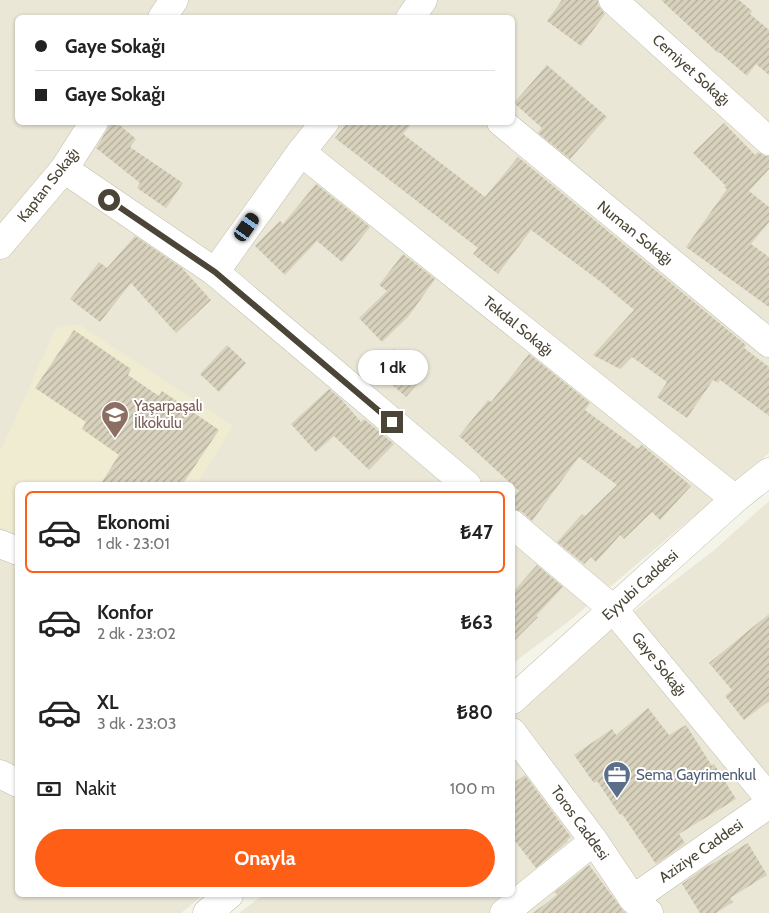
<!DOCTYPE html>
<html lang="tr">
<head>
<meta charset="utf-8">
<style>
  body { margin:0; font-family:Cabin,sans-serif; background:#f6f6f6; color:#222; height:100vh; display:flex; flex-direction:column; font-size:19px; white-space:nowrap }
  * { box-sizing:border-box; margin:0 }
  p { font-size:16px; color:#767676 }
  .icon { flex:none; width:28px; height:28px; fill:none; stroke:currentColor; stroke-width:2; stroke-linecap:round; stroke-linejoin:round }
  .map { position:relative; flex:1; overflow:hidden }
  .sheet { position:absolute; left:15px; top:482px; width:500px; height:415px; display:flex; flex-direction:column; background:#fff; border-radius:8px; box-shadow:0 1px 4px #0004 }
  .sheet>* { flex:none }
  .guide { position:absolute; left:15px; top:15px; width:500px; height:110px; border-radius:8px; box-shadow:0 1px 4px #0004; display:grid; align-content:center; height:110px; padding:0 20px; background:#fff }
  .end { position:absolute; width:22px; height:22px; margin:-11px; border:6px solid #4a4536; background:#fff; box-shadow:0 0 0 2px #fff }
  .from { border-radius:50% }
  .bubble { position:absolute; height:35px; border-radius:18px; background:#fff; box-shadow:0 1px 4px #0004; font-size:16px; font-weight:700; line-height:35px; text-align:center }
  .car { position:absolute; width:15px; height:30px; margin:-15px -8px; border-radius:6px; box-shadow:0 0 4px 1px #0007; background:linear-gradient(#222 24%,#8ab4d8 0 40%,#222 0 76%,#8ab4d8 0 86%,#222 0) }
  .guide b { display:flex; align-items:center; gap:18px; height:48px; font-size:19px }
  .guide b+b { border-top:1px solid #e0e0e0 }
  .guide i { width:12px; height:12px; background:#222 }
  ul { padding:9px 0 0; list-style:none }
  li { display:flex; align-items:center; gap:15px; height:82px; margin:0 10px 8px; padding:0 10px; border:2px solid transparent; border-radius:8px }
  li div { flex:1 }
  li b { display:block; font-size:19px }
  li em { font-style:normal; font-weight:700 }
  li.active { border-color:#ff5e16 }
  li>.icon { width:45px; height:45px; stroke-width:1.5 }
  .pay { display:flex; align-items:center; gap:12px; height:55px; padding:0 20px; font-size:19px }
  .pay p { margin-inline-start:auto }
  .primary-button { display:flex; gap:10px; margin-top:auto; padding:10px 20px }
  .primary-button a { flex:1; height:58px; border-radius:30px; background:#ff5e16; color:#fff; font-size:20px; font-weight:700; line-height:58px; text-align:center }
  .map>svg:first-child { display:block }
  .residential { fill:#eae7d7; fill-rule:evenodd }
  .education { fill:#efecd2 }
  .building { fill:url(#building-hatch) }
  .lines { fill:none; stroke-linecap:round; stroke-linejoin:round }
  .minor-casing { stroke:#c2beab; stroke-width:29 }
  .minor { stroke:#fff; stroke-width:28 }
  .route { stroke:#4a4536; stroke-width:6 }
  .labels { text-anchor:middle; dominant-baseline:central; stroke-width:4; stroke-linejoin:round; paint-order:stroke }
  .street-label { font-size:15px; fill:#4a4536; stroke:#fff }
  .education-label { font-size:15px; fill:#785e54; stroke:#fff; text-anchor:start }
  .service-label { font-size:15px; fill:#4e5e75; stroke:#fff; text-anchor:start }
</style>
</head>
<body>
<div class="map">
<svg width="769" height="913" viewBox="0 0 769 913">
  <defs>
    <pattern id="building-hatch" width="6" height="6" patternUnits="userSpaceOnUse" patternTransform="scale(1.25)"><rect width="6" height="6" fill="#d8d2bd"/><path d="M-1 1l2-2M0 6l6-6M5 7l2-2" fill="none" stroke="#b1ac9a"/></pattern>
  </defs>
  <rect width="100%" height="100%" fill="#f5f4e9"/>
  <g class="residential">
    <path d="M0 0H769V453L568 622 513 663 512 485H18V895H203L181 913H0ZM18 18H512V122H18Z"/>
    <polygon points="769,501 769,913 239,913 263,895 512,895 513,704 713,551"/>
  </g>
  <polygon class="education" points="78,324 233,426 196,485 18,485 17,534 0,527 0,452 56,328"/>
  <g class="building">
    <polygon points="562,0 598,0 598,5 605,14 581,46 547,21"/>
    <polygon points="661,0 739,0 752,11 750,14 769,30 769,75 756,64 747,76 719,52 718,53"/>
    <polygon points="547,65 607,117 570,159 538,133 542,128 514,103"/>
    <polygon points="110,122 116,122 136,139 130,147 183,183 166,208 137,188 140,183 96,148 107,130"/>
    <polygon points="348,122 413,122 403,134 485,197 518,157 746,345 744,348 769,367 769,416 720,380 718,383 713,380 687,418 657,397 667,382 632,357 620,369 593,355 634,310 601,282 531,230 498,274 473,254 478,248 335,138"/>
    <polygon points="724,123 755,155 758,152 765,156 769,156 769,169 749,191 769,207 769,222 751,244 769,257 769,307 686,247 727,189 724,187 726,186 693,153"/>
    <polygon points="316,184 370,227 342,262 317,241 285,275 255,246 280,221 283,224"/>
    <polygon points="135,236 182,268 211,300 176,333 131,283 100,322 70,299 99,262 107,268"/>
    <polygon points="403,254 435,279 408,317 382,342 359,318 387,291 379,285"/>
    <polygon points="74,330 131,369 128,375 159,396 162,391 219,430 182,485 100,485 119,455 82,429 86,422 35,388"/>
    <polygon points="227,345 246,363 219,392 200,374"/>
    <polygon points="394,349 425,375 406,397 375,370"/>
    <polygon points="529,354 590,403 585,410 638,449 642,445 691,486 660,520 652,512 624,539 620,535 596,562 591,557 584,564 557,542 582,514 585,516 617,485 579,457 532,521 522,512 512,509 512,499 519,491 459,436 488,400 491,402"/>
    <polygon points="329,389 341,399 361,422 364,419 394,444 369,470 334,436 316,452 291,424"/>
    <polygon points="537,565 563,587 536,616 538,617 512,643 512,593"/>
    <polygon points="769,614 769,701 744,720 725,696 732,690 709,663"/>
    <polygon points="648,708 669,735 686,725 712,766 714,764 736,799 679,834 685,843 656,864 622,814 620,815 597,781 594,783 574,755 612,729 616,735"/>
    <polygon points="525,775 571,837 567,840 568,841 536,868 512,837 512,784"/>
    <polygon points="748,843 767,875 730,898 733,902 716,913 700,913 682,884 703,869"/>
    <polygon points="589,865 625,913 533,913 557,895 555,892"/>
  </g>
  <g class="lines">
    <defs>
      <g id="minor">
        <polyline points="613,0 769,141"/>
        <polyline points="162,18 174,0"/>
        <polyline points="410,18 423,0"/>
        <polyline points="501,122 769,343"/>
        <polyline points="301,152 735,499"/>
        <polyline points="64,169 215,272 467,485"/>
        <polyline points="0,245 64,169 94,122"/>
        <polyline points="215,272 301,152 325,122"/>
        <polyline points="512,524 614,610 769,798"/>
        <polyline points="0,544 18,551"/>
        <polyline points="512,700 735,499 769,472"/>
        <polyline points="512,732 594,841 633,899 649,913"/>
        <polyline points="0,774 18,783"/>
        <polyline points="633,899 769,804"/>
        <polyline points="207,913 229,895"/>
        <polyline points="504,913 594,841"/>
      </g>
    </defs>
    <use href="#minor" class="minor-casing"/>
    <use href="#minor" class="minor"/>
  </g>
  <g class="lines">
    <polyline class="route" points="109,200 215,272 392,422"/>
  </g>
  <defs>
    <symbol id="school-pin" viewBox="-11 -11 22 30"><path d="M0 17L-7.5 6A9.5 9.5 0 1 1 7.5 6Z" fill="#8d6e63" stroke="#fff"/><path d="M0-5L7-2L0 1L-7-2ZM-4 1L0 2.5L4 1V4Q0 6-4 4Z" fill="#fff"/></symbol>
    <symbol id="office-pin" viewBox="-11 -11 22 30"><path d="M0 17L-7.5 6A9.5 9.5 0 1 1 7.5 6Z" fill="#5c6f8a" stroke="#fff"/><path d="M-6-3h4V-5.5h4V-3h4V5H-6ZM-1-4.5V-3h2v-1.5ZM-6 0V1H6V0Z" fill="#fff"/></symbol>
  </defs>
  <g fill-rule="evenodd">
    <use href="#school-pin" x="99" y="399" width="32" height="43"/>
    <use href="#office-pin" x="601" y="759" width="32" height="43"/>
  </g>
  <g class="labels">
    <g class="street-label">
      <text transform="translate(691 70) rotate(42)">Cemiyet Sokağı</text>
      <text transform="translate(48 185) rotate(-52)">Kaptan Sokağı</text>
      <text transform="translate(635 233) rotate(39)">Numan Sokağı</text>
      <text transform="translate(518 326) rotate(39)">Tekdal Sokağı</text>
      <text transform="translate(640 585) rotate(-42)">Eyyubi Caddesi</text>
      <text transform="translate(659 664) rotate(51)">Gaye Sokağı</text>
      <text transform="translate(580 823) rotate(54)">Toros Caddesi</text>
      <text transform="translate(701 851) rotate(-35)">Aziziye Caddesi</text>
    </g>
    <g class="education-label">
      <text x="134" y="406">Yaşarpaşalı<tspan x="134" dy="17">İlkokulu</tspan></text>
    </g>
    <g class="service-label">
      <text x="636" y="775">Sema Gayrimenkul</text>
    </g>
  </g>
</svg>
<i class="end from" style="left:109px;top:200px"></i>
<i class="end" style="left:392px;top:422px"></i>
<div class="bubble" style="left:358px;top:350px;width:70px">1 dk</div>
<i class="car" style="left:247px;top:227px;rotate:35deg"></i>
<div class="guide">
<b><i class="from"></i>Gaye Sokağı</b>
<b><i></i>Gaye Sokağı</b>
</div>
<section class="sheet">
<ul>
<li class="active"><svg class="icon" aria-label="car" viewBox="0 0 24 24"><path d="M5 17H2v-5l4-1 3-4h7l3 4 3 1v5h-3M9 17h6M6 11h13"/><circle cx="7" cy="17" r="2"/><circle cx="17" cy="17" r="2"/></svg><div><b>Ekonomi</b><p>1 dk · 23:01</p></div><em>₺47</em></li>
<li><svg class="icon" aria-label="car" viewBox="0 0 24 24"><path d="M5 17H2v-5l4-1 3-4h7l3 4 3 1v5h-3M9 17h6M6 11h13"/><circle cx="7" cy="17" r="2"/><circle cx="17" cy="17" r="2"/></svg><div><b>Konfor</b><p>2 dk · 23:02</p></div><em>₺63</em></li>
<li><svg class="icon" aria-label="car" viewBox="0 0 24 24"><path d="M5 17H2v-5l4-1 3-4h7l3 4 3 1v5h-3M9 17h6M6 11h13"/><circle cx="7" cy="17" r="2"/><circle cx="17" cy="17" r="2"/></svg><div><b>XL</b><p>3 dk · 23:03</p></div><em>₺80</em></li>
</ul>
<div class="pay"><svg class="icon" aria-label="cash" viewBox="0 0 24 24"><path d="M3 7h18v10H3z"/><circle cx="12" cy="12" r="2"/></svg>Nakit<p>100 m</p></div>
<div class="primary-button"><a>Onayla</a></div>
</section>
</div>
</body>
</html>
